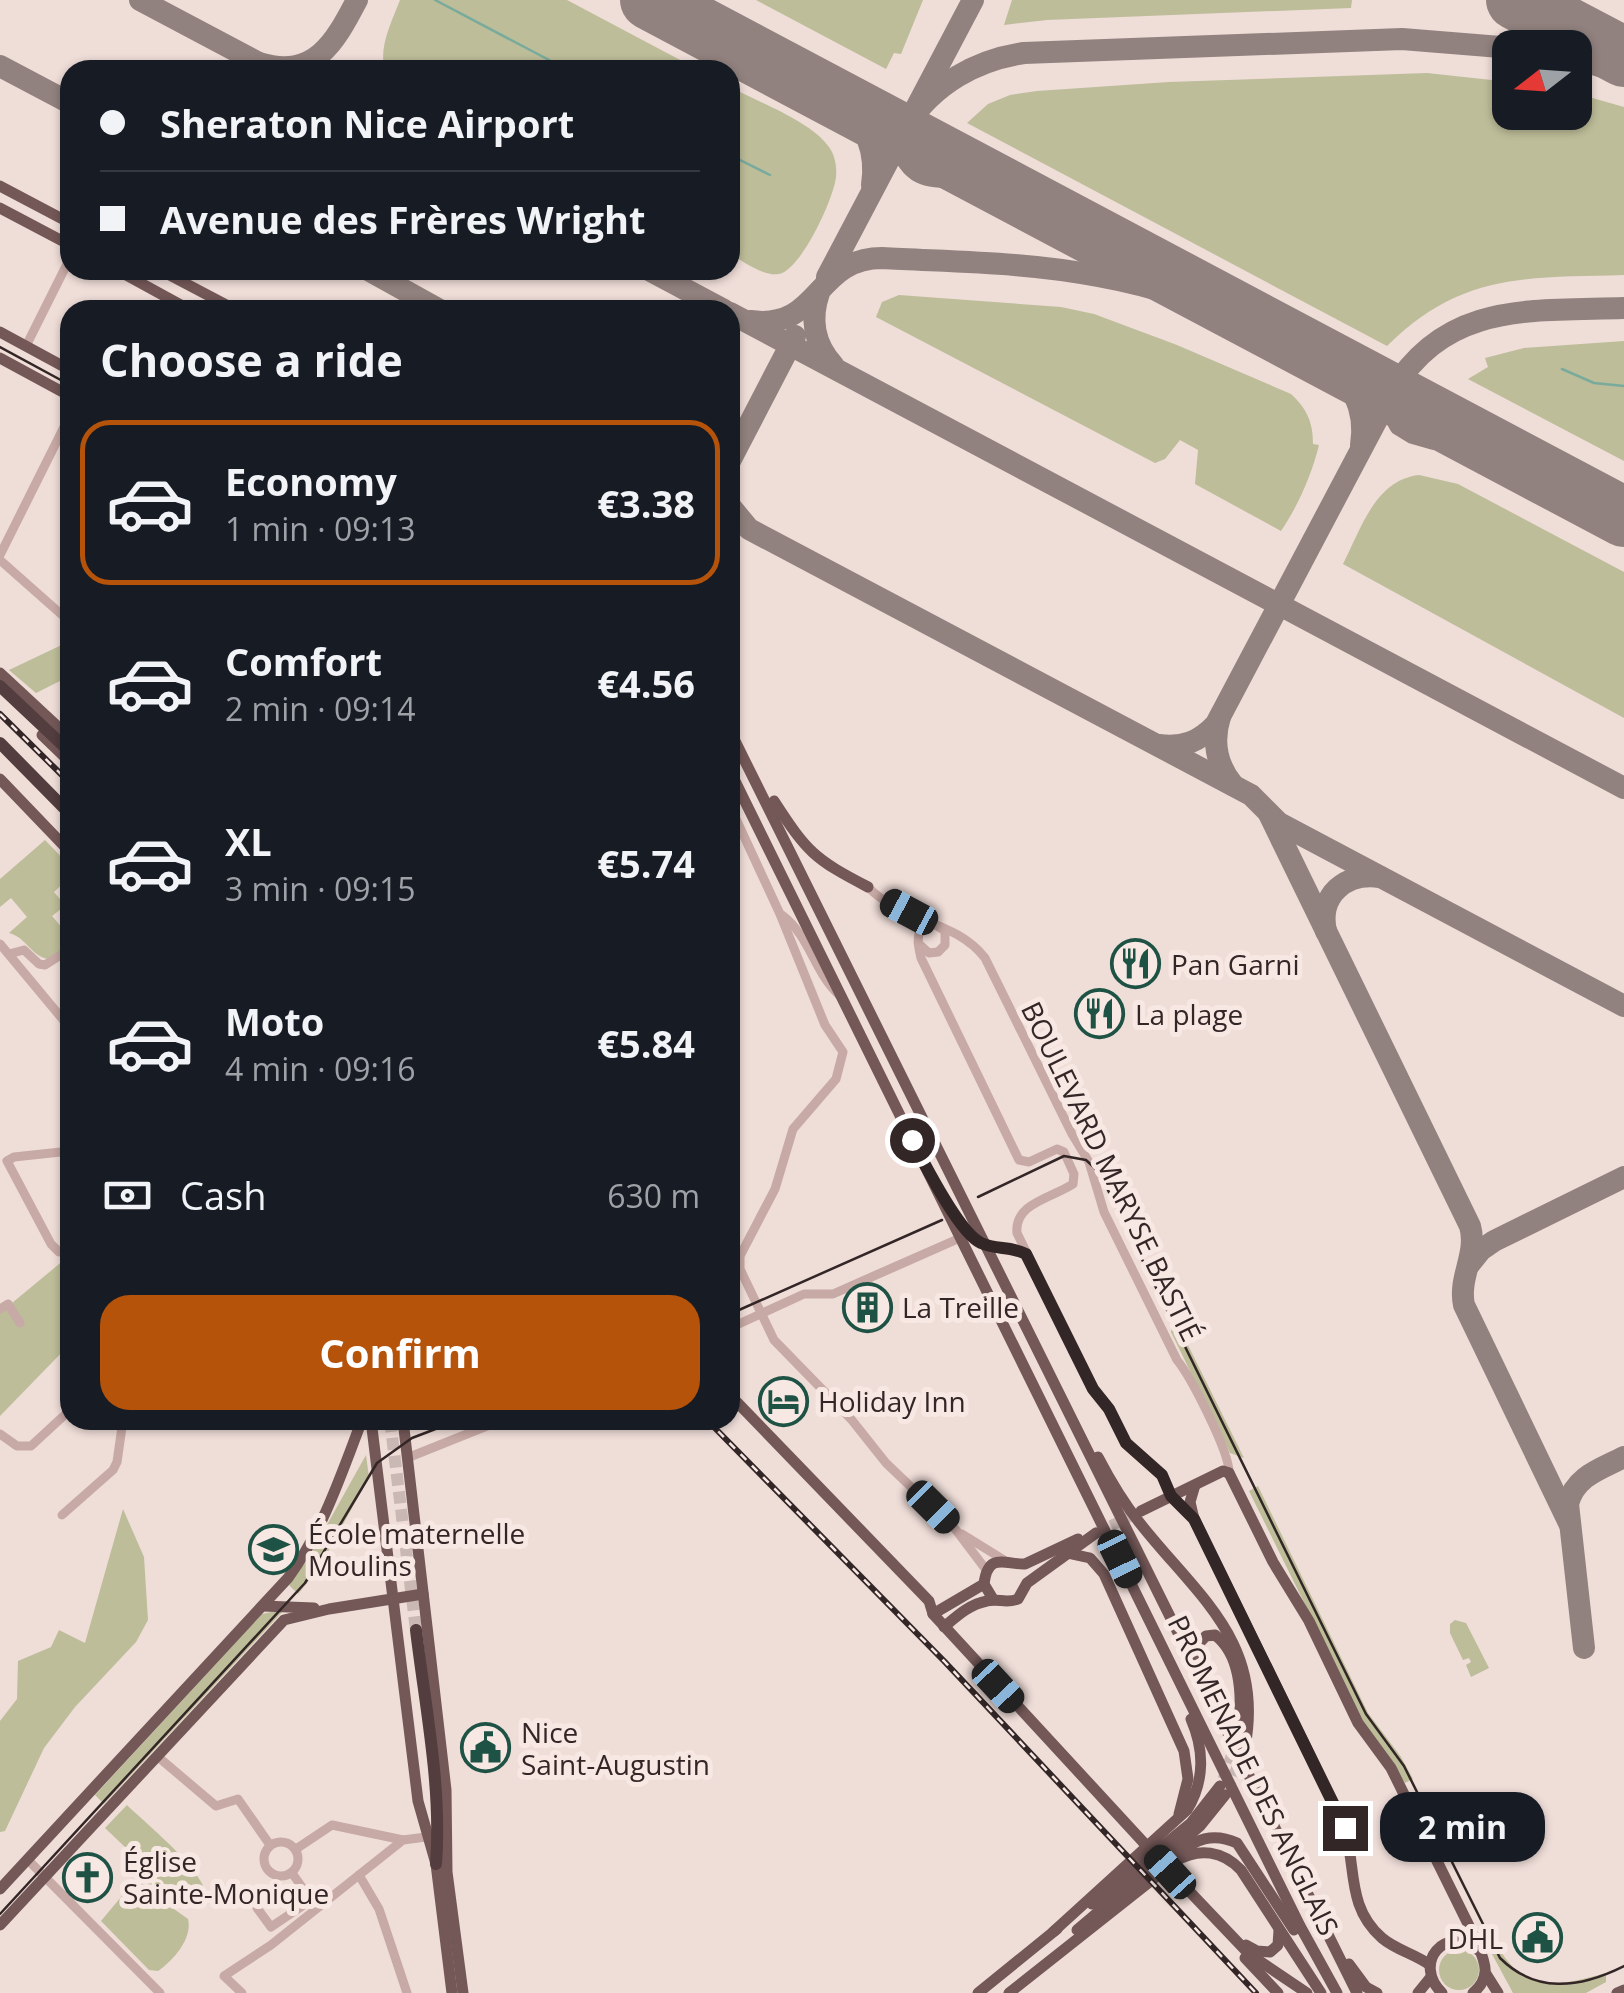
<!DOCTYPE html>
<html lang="en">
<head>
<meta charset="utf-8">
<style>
  body { margin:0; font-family:"Open Sans",sans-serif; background:#20242c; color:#f1f3f6; height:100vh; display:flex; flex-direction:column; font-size:38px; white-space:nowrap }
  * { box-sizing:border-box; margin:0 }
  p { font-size:32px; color:#9ea1a6 }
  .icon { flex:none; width:55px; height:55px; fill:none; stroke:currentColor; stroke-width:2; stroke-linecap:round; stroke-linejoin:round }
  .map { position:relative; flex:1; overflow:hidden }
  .panel { position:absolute; left:60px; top:300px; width:680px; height:1130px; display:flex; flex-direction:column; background:#171b24; border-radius:30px; box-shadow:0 2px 8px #0004 }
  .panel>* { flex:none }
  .hud { position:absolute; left:60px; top:60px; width:680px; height:220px; border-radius:30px; box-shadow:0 2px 8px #0004; display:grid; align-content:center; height:220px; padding:0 40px; background:#171b24 }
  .needle { width:65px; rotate:253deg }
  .buttons { position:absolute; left:1492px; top:30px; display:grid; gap:20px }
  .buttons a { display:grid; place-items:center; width:100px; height:100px; border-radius:20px; background:#171b24; box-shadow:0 2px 8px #0004; font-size:50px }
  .end { position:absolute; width:45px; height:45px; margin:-22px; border:12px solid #332626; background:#fff; box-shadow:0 0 0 5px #fff }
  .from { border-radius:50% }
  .bubble { position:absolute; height:70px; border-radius:30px; background:#171b24; box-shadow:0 2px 8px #0004; font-size:32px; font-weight:700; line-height:70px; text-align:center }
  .car { position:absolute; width:30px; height:60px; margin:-30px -15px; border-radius:12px; box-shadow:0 0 8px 2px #0007; background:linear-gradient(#222 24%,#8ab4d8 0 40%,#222 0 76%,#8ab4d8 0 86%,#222 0) }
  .hud b { display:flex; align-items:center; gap:35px; height:95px; font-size:38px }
  .hud b+b { border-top:2px solid #363941 }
  .hud i { width:25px; height:25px; background:#f1f3f6 }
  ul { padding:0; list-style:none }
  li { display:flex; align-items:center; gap:30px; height:165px; margin:0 20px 15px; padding:0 20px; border:5px solid transparent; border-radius:30px }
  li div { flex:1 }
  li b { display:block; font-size:38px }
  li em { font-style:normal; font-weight:700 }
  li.current { border-color:#b45309 }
  li>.icon { width:90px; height:90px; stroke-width:1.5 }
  h2 { padding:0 40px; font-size:45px; line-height:120px }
  .pay { display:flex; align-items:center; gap:25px; height:110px; padding:0 40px; font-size:38px }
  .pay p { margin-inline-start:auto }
  .cta { display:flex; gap:20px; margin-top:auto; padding:20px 40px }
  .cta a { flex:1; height:115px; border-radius:30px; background:#b45309; color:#fff; font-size:40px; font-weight:700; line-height:115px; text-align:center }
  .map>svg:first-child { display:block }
  .green { fill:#bdbd99 }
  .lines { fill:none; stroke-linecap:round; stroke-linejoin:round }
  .stream { stroke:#79ab9c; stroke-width:2.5 }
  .taxiway { stroke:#91827f; stroke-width:22 }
  .runway { stroke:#91827f; stroke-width:60 }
  .major-tunnel { stroke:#c9b8b4; stroke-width:11; stroke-dasharray:11 5.5; stroke-linecap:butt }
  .highway-tunnel { stroke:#c9b8b4; stroke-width:12; stroke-dasharray:12 6; stroke-linecap:butt }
  .minor { stroke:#c7a9a5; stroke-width:9 }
  .major { stroke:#745858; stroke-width:11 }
  .highway { stroke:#533d3e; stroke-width:12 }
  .tram { stroke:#332626; stroke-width:2.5 }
  .rail-casing { stroke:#332626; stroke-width:6 }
  .rail { stroke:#f8e8e4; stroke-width:2.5; stroke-dasharray:8; stroke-linecap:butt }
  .major-bridge { stroke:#745858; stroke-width:11 }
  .route { stroke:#332626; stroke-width:12 }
  .labels { text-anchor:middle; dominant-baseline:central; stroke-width:10; stroke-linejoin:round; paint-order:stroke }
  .poi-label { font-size:28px; fill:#332626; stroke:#f8e8e4; text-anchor:start }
  .street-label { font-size:28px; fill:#332626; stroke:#f8e8e4 }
</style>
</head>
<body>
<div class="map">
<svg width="1624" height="1993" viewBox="0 0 1624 1993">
  <rect width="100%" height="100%" fill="#efddd8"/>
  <g class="green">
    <path d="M400 0H567L699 70H385C378 48 392 21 400 0Z"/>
    <polygon points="756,0 923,0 901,54 894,53 886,69"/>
    <polygon points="1012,0 1352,0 1351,8 1047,20 1004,25"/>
    <path d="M1427 73 1510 82V112H1575V93L1624 107V275C1526 278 1462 272 1387 346L967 123 988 104 1010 95 1037 91 1169 82Z"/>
    <path d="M730 87C758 102 811 121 829 147 835 155 837 167 836 177 834 198 801 270 779 274 764 277 743 261 730 254Z"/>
    <path d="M899 295 1061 307 1094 314 1177 345 1291 394C1307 409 1313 422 1313 444L1319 445C1312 474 1298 506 1281 531L1195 484 1198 450 1180 440 1165 459 1155 463 876 317 882 302Z"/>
    <polygon points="1624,341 1624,461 1468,379 1488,367 1485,358 1524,348"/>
    <path d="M1419 475 1458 484 1624 572V718L1343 564C1361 529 1375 480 1419 475Z"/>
    <polygon points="70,641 70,676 36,693 9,670"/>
    <path d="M45 840 70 866V877L54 892 70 911V919L61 909 52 916 64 930 70 926V944L48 959C31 956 26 937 9 933L27 917 11 898 0 907V879Z"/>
    <polygon points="70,1255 70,1344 0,1416 0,1313"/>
    <polygon points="1173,1315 1244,1458 1230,1453 1171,1332"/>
    <polygon points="366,1455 369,1477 319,1568 298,1594 289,1585 309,1557"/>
    <polygon points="1258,1486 1368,1713 1401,1757 1413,1779 1405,1783 1365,1726 1249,1491"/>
    <polygon points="123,1509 144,1557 148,1620 136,1642 75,1707 44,1748 5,1831 0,1832 0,1721 17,1699 18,1661 51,1647 59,1630 85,1643"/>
    <polygon points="285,1609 104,1804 95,1795 262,1614"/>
    <polygon points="1455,1620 1466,1623 1489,1668 1471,1677 1466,1665 1471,1662 1469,1658 1463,1660 1450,1633 1450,1624"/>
    <path d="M127 1805C146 1824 212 1876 206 1901L196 1907 175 1901 174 1909 188 1919C193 1938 173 1961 158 1971L149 1970 101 1921 146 1867 105 1828Z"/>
    <path d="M1485 1924C1517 1987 1537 1993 1606 1973V1982L1586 1993H1513L1478 1928Z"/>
    <circle cx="1459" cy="1970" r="20"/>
  </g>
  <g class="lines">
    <g class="stream">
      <polyline points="435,0 568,70"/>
      <polyline points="730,155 770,175"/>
      <polyline points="1562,369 1594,383 1624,386"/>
    </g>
    <g class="taxiway">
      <polyline points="140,0 272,70"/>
      <polyline points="1575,59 1624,73"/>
      <path d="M259 63C315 80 335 42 357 0"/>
      <polyline points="0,66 70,103"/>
      <path d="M841 102C866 124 877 152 872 185"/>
      <path d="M907 125C934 84 976 60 1024 53L1402 39 1513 48"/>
      <path d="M899 141C914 189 941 173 977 178 987 179 996 185 1006 190"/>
      <polyline points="368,270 440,310"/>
      <polyline points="649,270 724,310"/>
      <polyline points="827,277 973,0"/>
      <path d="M819 293C810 319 814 344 833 365"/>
      <polyline points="730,313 1624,788"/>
      <path d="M750 321C821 331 814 258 882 258 954 262 1027 262 1098 276 1160 287 1218 308 1276 332"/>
      <path d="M1322 357C1351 380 1367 408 1361 445"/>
      <polyline points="1387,401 1400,425 1413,433 1434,439 1467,437 1491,447"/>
      <polyline points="730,461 795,336"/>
      <polyline points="730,506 749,529 1251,795 1279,823 1624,1006"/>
      <path d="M1220 717C1212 742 1216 764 1233 785"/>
      <path d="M1159 745C1183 748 1199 742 1216 724L1391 393C1445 301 1531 311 1624 308"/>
      <path d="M1269 814 1470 1226C1478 1254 1458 1277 1464 1305L1569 1523"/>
      <path d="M1326 931C1318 895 1346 872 1380 877"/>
      <polyline points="1469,1265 1481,1250 1494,1241 1624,1177"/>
      <path d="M1584 1648 1568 1504C1575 1476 1601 1469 1624 1457"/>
    </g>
    <g class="runway">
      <polyline points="650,0 1624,517"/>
      <polyline points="1516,0 1624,57"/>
    </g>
    <g class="major-tunnel">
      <polyline points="1096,1533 1141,1511"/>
      <polyline points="1223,1779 1237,1740"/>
      <polyline points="1227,1791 1243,1753"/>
    </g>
    <polyline class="highway-tunnel" points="390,1420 416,1630"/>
    <g class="minor">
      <polyline points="26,346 68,262"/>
      <polyline points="0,555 70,415"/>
      <polyline points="0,560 70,622"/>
      <polyline points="730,806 780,914 825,1025 843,1052 836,1079 793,1129 775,1189 740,1256 740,1269 774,1340 851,1419 886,1463 956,1530 987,1571"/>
      <path d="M868 887C900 921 956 920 985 958L1072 1134 1089 1162 1104 1212 1177 1360C1191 1377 1230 1453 1229 1473"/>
      <path d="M782 915C810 936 814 972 839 995"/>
      <path d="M918 943 929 953 938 952 945 945V931L934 924 921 929C916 938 919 949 921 958L1019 1160 1029 1162 1057 1149 1064 1152 1074 1174 1073 1184C1052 1198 1014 1203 1017 1233L1093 1389 1109 1409 1129 1447 1162 1475 1171 1496 1192 1517"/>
      <polyline points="0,944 70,1028"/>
      <polyline points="9,954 24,950 39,964 45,965 70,949"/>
      <polyline points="987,1246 1026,1254"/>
      <polyline points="59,1252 51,1244 7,1161 14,1157 70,1151"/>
      <polyline points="0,1309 8,1304 20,1323"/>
      <polyline points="730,1328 804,1294 833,1294 960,1238"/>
      <polyline points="0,1434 17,1446 31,1446 70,1410"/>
      <polyline points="407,1458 502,1420"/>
      <polyline points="62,1515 113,1470 117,1462 123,1420"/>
      <polyline points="962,1534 1004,1560"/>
      <polyline points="157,1756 216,1806 238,1799 270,1845"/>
      <circle cx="281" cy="1859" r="17"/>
      <polyline points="296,1849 332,1825 403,1840"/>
      <polyline points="27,1859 160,1993"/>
      <polyline points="359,1875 379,1909 407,1993"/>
      <polyline points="257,1908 271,1927 311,1900 292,1873"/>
      <polyline points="242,1993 224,1976 271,1945 403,1840 426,1837"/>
    </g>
    <g class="major">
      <polyline points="0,186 70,223"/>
      <polyline points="0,208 70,245"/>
      <polyline points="117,270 190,310"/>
      <polyline points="160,270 236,310"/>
      <polyline points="0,332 70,370"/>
      <polyline points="0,358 70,396"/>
      <polyline points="0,673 70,738"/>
      <polyline points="730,731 1357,1993"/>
      <polyline points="42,735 70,762"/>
      <polyline points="730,771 1300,1926 1337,1993"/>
      <polyline points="0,779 70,852"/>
      <path d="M774 801C807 852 814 859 868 887"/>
      <polyline points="730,1395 929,1601 933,1614 1144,1843"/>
      <polyline points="371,1420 418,1801 436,1864 452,1993"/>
      <polyline points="403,1420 446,1790 447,1872 463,1993"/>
      <path d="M1098 1457C1110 1480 1123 1502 1139 1522 1197 1596 1265 1641 1245 1747"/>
      <path d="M1229 1473 1273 1562 1309 1621 1358 1723 1391 1768 1476 1940C1484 1960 1493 1976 1473 1993"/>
      <path d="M1195 1485 1190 1502 1194 1519 1342 1820C1358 1862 1344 1905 1382 1938 1396 1950 1415 1954 1430 1965"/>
      <polyline points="1141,1511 1223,1471 1229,1473"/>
      <polyline points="1067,1553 1090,1558 1104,1574 1184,1751 1188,1779 1179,1814"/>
      <path d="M993 1599 984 1584C988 1551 1006 1565 1025 1564L1078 1539"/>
      <polyline points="263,1606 314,1608"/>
      <polyline points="933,1614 984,1584"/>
      <path d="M944 1627C957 1616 970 1604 987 1601 998 1598 1006 1604 1018 1599L1027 1583 1096 1533"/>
      <path d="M1205 1675 1199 1643 1206 1636 1215 1635C1244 1657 1242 1704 1238 1736"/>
      <path d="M1176 1855C1195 1839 1213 1832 1237 1843L1294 1930"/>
      <polyline points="1170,1871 1249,1954 1307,1993"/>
      <path d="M0 1889 288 1578C323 1530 341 1475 362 1420"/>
      <polyline points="1092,1904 1191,1823 1220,1786"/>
      <polyline points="0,1925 284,1620 329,1609 423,1594"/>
      <polyline points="1077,1930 1200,1826 1225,1795"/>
      <path d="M1053 1932 1187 1810C1205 1781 1204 1749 1191 1719"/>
      <polyline points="1246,1945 1257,1951 1270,1952 1278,1945 1279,1930"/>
      <polyline points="1245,1958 1278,1993"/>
      <polyline points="1349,1964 1366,1987 1377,1993"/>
      <polyline points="1486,1974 1498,1993"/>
      <polyline points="978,1993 1057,1929"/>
      <path d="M1009 1993 1176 1861C1199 1847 1223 1851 1241 1870L1321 1993"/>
      <polyline points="1418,1993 1431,1977"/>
      <path d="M1442 1993C1412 1963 1445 1924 1478 1950"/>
      <polyline points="1617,1993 1624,1990"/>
    </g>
    <g class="highway">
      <polyline points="0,686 70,752"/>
      <polyline points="0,743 70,814"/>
      <path d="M416 1630C425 1706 442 1787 436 1864"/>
    </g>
    <g class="tram">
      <polyline points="0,347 70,385"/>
      <path d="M978 1197 1064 1156 1086 1160 1099 1172 1366 1714 1404 1766 1500 1958C1535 1993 1578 1989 1624 1966"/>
      <polyline points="730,1314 942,1220"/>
      <polyline points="0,1914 305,1583 377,1463 412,1438 459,1420"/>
    </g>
    <defs>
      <g id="rail">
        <polyline points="0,714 70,783"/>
        <polyline points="707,1420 944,1661 1256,1993"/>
      </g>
    </defs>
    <use href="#rail" class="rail-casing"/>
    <use href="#rail" class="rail"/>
    <polyline class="major-bridge" points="1144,1843 1170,1871"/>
  </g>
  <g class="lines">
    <path class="route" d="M912 1140C924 1163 959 1233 981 1243 995 1250 1012 1246 1026 1254L1093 1389 1109 1409 1126 1443 1162 1475 1171 1496 1194 1519 1345 1828"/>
  </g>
  <defs>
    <symbol id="restaurant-ring" viewBox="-11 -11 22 22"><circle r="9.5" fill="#f8e8e4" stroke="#1e5244" stroke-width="1.5"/><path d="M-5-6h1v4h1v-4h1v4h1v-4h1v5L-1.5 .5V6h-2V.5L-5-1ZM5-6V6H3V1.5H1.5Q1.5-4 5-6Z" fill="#1e5244"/></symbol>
    <symbol id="building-ring" viewBox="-11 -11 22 22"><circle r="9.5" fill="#f8e8e4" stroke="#1e5244" stroke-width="1.5"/><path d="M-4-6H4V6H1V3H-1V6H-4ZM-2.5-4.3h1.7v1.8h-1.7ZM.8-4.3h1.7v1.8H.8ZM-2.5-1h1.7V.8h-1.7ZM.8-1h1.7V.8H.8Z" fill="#1e5244"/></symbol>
    <symbol id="hotel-ring" viewBox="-11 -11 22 22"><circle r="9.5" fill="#f8e8e4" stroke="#1e5244" stroke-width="1.5"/><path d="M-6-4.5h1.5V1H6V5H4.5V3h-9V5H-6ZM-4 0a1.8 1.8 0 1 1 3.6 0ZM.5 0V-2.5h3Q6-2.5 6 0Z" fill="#1e5244"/></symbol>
    <symbol id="school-ring" viewBox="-11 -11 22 22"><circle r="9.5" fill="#f8e8e4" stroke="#1e5244" stroke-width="1.5"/><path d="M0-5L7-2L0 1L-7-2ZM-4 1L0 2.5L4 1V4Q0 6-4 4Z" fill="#1e5244"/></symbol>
    <symbol id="civic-ring" viewBox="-11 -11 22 22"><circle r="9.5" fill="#f8e8e4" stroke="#1e5244" stroke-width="1.5"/><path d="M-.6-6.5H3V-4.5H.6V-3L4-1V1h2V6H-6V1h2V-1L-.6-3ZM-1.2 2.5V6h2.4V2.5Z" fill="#1e5244"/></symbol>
    <symbol id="church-ring" viewBox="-11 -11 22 22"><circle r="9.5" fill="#f8e8e4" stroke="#1e5244" stroke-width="1.5"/><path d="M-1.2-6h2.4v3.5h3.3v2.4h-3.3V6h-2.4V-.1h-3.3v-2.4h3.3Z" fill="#1e5244"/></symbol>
  </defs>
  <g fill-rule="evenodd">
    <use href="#restaurant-ring" x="1108" y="936" width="55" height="55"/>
    <use href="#restaurant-ring" x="1072" y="986" width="55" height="55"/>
    <use href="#building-ring" x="840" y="1280" width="55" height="55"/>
    <use href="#hotel-ring" x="756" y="1374" width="55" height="55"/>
    <use href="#school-ring" x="246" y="1522" width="55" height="55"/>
    <use href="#civic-ring" x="458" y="1720" width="55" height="55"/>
    <use href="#church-ring" x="60" y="1850" width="55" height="55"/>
    <use href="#civic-ring" x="1510" y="1910" width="55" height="55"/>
  </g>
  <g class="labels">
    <g class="poi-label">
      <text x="1171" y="964">Pan Garni</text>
      <text x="1135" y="1014">La plage</text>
      <text x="902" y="1307">La Treille</text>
      <text x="818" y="1401">Holiday Inn</text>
      <text x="308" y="1533">École maternelle<tspan x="308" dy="32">Moulins</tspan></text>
      <text x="521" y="1732">Nice<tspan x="521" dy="32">Saint-Augustin</tspan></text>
      <text x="123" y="1861">Église<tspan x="123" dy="32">Sainte-Monique</tspan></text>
      <text x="1503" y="1938" text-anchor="end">DHL</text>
    </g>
    <g class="street-label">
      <text transform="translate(1112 1171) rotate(64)">BOULEVARD MARYSE BASTIÉ</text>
      <text transform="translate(1254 1775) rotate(64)">PROMENADE DES ANGLAIS</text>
    </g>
  </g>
</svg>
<div class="buttons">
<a><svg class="needle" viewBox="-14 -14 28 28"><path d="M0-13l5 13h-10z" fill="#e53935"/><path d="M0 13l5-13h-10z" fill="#9ea1a6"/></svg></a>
</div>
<i class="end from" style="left:912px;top:1140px"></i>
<i class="end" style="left:1345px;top:1828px"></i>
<div class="bubble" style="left:1380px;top:1792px;width:165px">2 min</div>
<i class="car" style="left:909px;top:912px;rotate:298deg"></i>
<i class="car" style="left:933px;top:1507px;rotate:135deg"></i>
<i class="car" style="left:1120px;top:1559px;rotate:154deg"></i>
<i class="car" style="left:998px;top:1686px;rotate:137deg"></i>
<i class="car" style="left:1170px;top:1872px;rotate:318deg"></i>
<div class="hud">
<b><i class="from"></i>Sheraton Nice Airport</b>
<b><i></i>Avenue des Frères Wright</b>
</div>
<section class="panel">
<h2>Choose a ride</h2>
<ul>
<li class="current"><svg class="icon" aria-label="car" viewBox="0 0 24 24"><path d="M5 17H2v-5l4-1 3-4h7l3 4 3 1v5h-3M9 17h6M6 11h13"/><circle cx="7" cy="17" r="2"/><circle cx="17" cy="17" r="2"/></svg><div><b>Economy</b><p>1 min · 09:13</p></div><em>€3.38</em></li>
<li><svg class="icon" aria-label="car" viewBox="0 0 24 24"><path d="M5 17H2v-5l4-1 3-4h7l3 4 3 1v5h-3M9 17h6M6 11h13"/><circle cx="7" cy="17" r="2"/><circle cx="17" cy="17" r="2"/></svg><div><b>Comfort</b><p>2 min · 09:14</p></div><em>€4.56</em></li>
<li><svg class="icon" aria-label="car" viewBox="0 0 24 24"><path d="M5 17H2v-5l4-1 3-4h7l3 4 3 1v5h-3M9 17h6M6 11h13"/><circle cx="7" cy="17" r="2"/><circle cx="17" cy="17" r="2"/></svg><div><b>XL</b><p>3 min · 09:15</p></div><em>€5.74</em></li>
<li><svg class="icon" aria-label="car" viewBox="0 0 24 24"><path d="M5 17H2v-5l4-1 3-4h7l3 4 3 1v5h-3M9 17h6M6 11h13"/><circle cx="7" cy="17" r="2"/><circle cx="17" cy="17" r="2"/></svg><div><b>Moto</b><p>4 min · 09:16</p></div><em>€5.84</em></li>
</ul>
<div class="pay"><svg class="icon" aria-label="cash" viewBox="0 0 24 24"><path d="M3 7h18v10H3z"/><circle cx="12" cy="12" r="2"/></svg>Cash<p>630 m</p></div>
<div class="cta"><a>Confirm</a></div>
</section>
</div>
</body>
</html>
